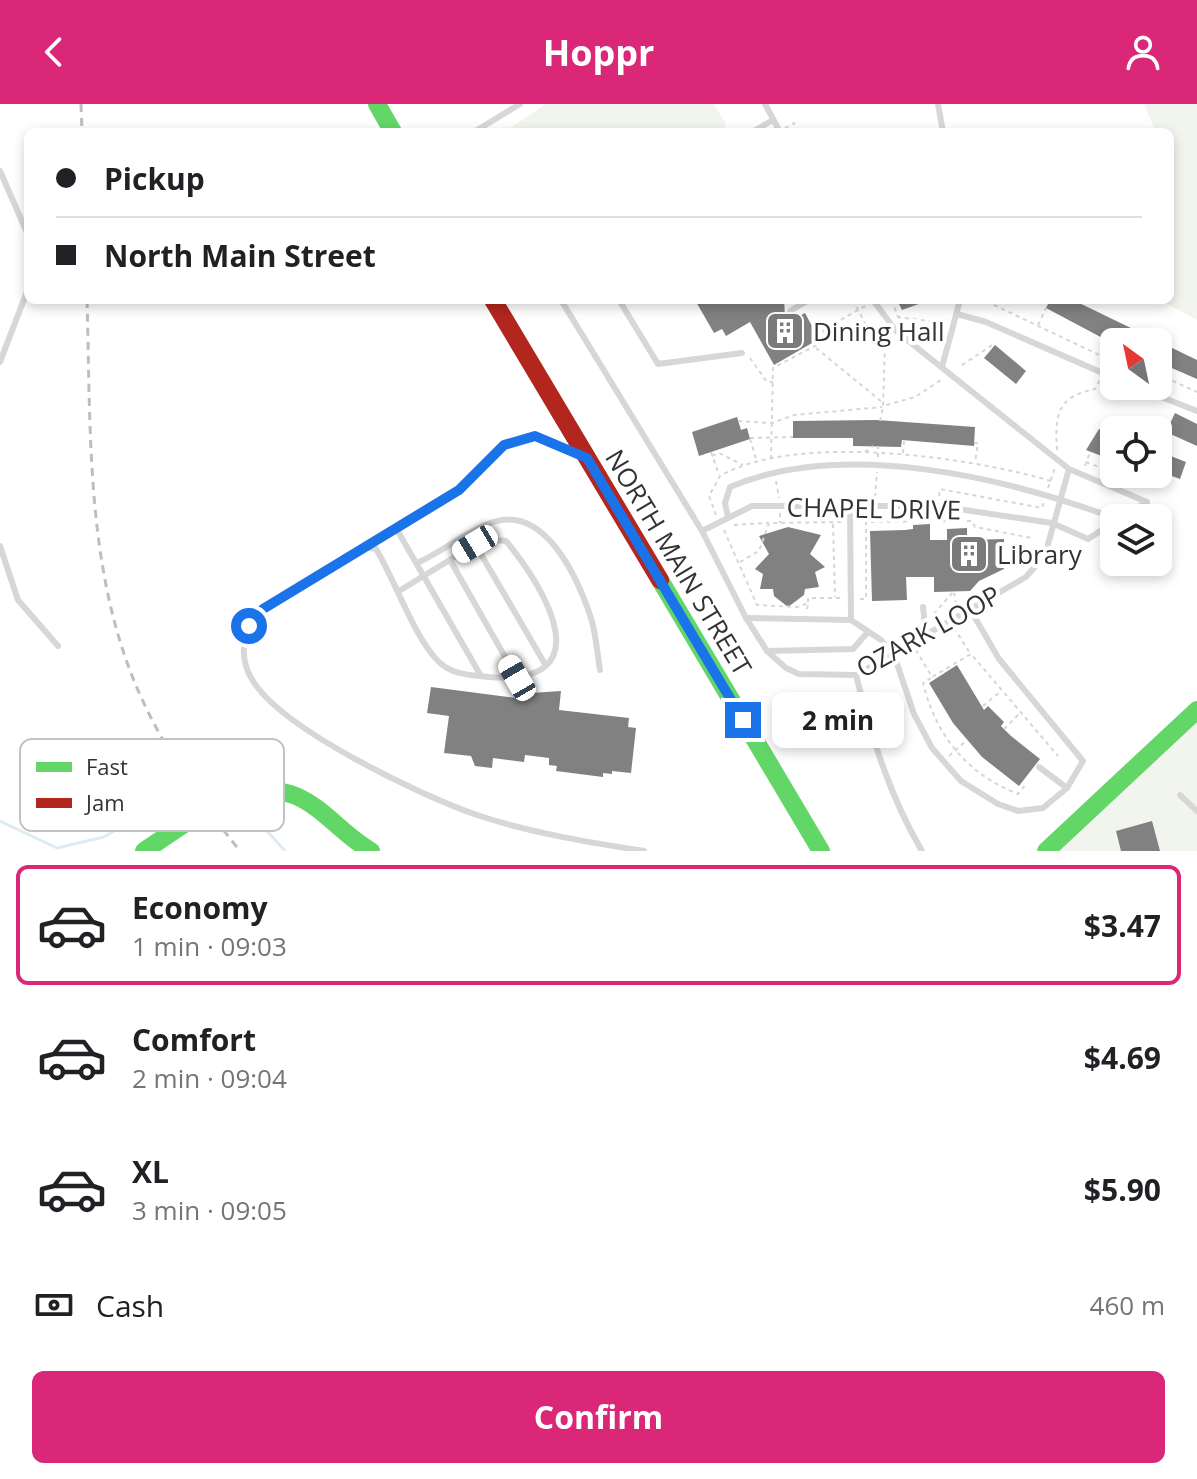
<!DOCTYPE html>
<html lang="en">
<head>
<meta charset="utf-8">
<style>
  body { margin:0; font-family:"Open Sans",sans-serif; background:#f6f6f6; color:#202124; height:100vh; display:flex; flex-direction:column; font-size:30px; white-space:nowrap }
  * { box-sizing:border-box; margin:0 }
  p { font-size:26px; color:#757577 }
  .icon { flex:none; width:44px; height:44px; fill:none; stroke:currentColor; stroke-width:2; stroke-linecap:round; stroke-linejoin:round }
  .map { position:relative; height:747px; overflow:hidden }
  .details { display:flex; flex-direction:column; background:#fff; flex:1 }
  .details>* { flex:none }
  .guide { position:absolute; left:24px; top:24px; width:1150px; height:176px; border-radius:12px; box-shadow:0 4px 12px #0003; display:grid; align-content:center; height:176px; padding:0 32px; background:#fff }
  .needle { width:52px; rotate:327deg }
  .tools { position:absolute; left:1100px; top:224px; display:grid; gap:16px }
  .tools a { display:grid; place-items:center; width:72px; height:72px; border-radius:12px; background:#fff; box-shadow:0 4px 12px #0003; font-size:40px }
  .end { position:absolute; width:36px; height:36px; margin:-18px; border:10px solid #1a73e8; background:#fff; box-shadow:0 0 0 4px #fff }
  .from { border-radius:50% }
  .bubble { position:absolute; height:56px; border-radius:12px; background:#fff; box-shadow:0 4px 12px #0003; font-size:26px; font-weight:700; line-height:56px; text-align:center }
  .car { position:absolute; width:24px; height:48px; margin:-24px -12px; border-radius:10px; box-shadow:0 0 6px 2px #0007; background:linear-gradient(#fff 24%,#345 0 40%,#fff 0 76%,#345 0 86%,#fff 0) }
  .guide b { display:flex; align-items:center; gap:28px; height:76px; font-size:30px }
  .guide b+b { border-top:2px solid #e0e0e0 }
  .guide i { width:20px; height:20px; background:#202124 }
  ul { padding:14px 0 0; list-style:none }
  li { display:flex; align-items:center; gap:24px; height:120px; margin:0 16px 12px; padding:0 16px; border:4px solid transparent; border-radius:12px }
  li div { flex:1 }
  li b { display:block; font-size:30px }
  li em { font-style:normal; font-weight:700 }
  li.current { border-color:#db2777 }
  li>.icon { width:72px; height:72px; stroke-width:1.5 }
  .pay { display:flex; align-items:center; gap:20px; height:88px; padding:0 32px; font-size:30px }
  .pay p { margin-inline-start:auto }
  .action { display:flex; gap:16px; margin-top:auto; padding:16px 32px }
  .action a { flex:1; height:92px; border-radius:12px; background:#db2777; color:#fff; font-size:32px; font-weight:700; line-height:92px; text-align:center }
  header { display:flex; justify-content:space-between; align-items:center; height:104px; padding:0 32px; background:#db2777; color:#fff; font-size:36px; font-weight:700 }
  .map>svg:first-child { display:block }
  .green { fill:#f1f5ed }
  .lines { fill:none; stroke-linecap:round; stroke-linejoin:round }
  .stream { stroke:#ddebf3; stroke-width:3 }
  .building { fill:#818181 }
  .path { stroke:#d6d6d6; stroke-width:2; stroke-dasharray:4 4; stroke-linecap:butt }
  .lane { stroke:#d7d7d7; stroke-width:6 }
  .fast { stroke:#63d668; stroke-width:18 }
  .jam { stroke:#b3261e; stroke-width:18 }
  .rail { stroke:#bebebe; stroke-width:3; stroke-dasharray:8 6; stroke-linecap:butt }
  .route { stroke:#1a73e8; stroke-width:10 }
  .labels { text-anchor:middle; dominant-baseline:central; stroke-width:8; stroke-linejoin:round; paint-order:stroke }
  .poi-label { font-size:26px; fill:#333; stroke:#fff; text-anchor:start }
  .street-label { font-size:26px; fill:#333; stroke:#fff }
  .key { fill:#fff; stroke:#c2c2c2; stroke-width:2 }
  .key-label { font-size:22px; fill:#333 }
</style>
</head>
<body>
<header><svg class="icon" aria-label="back" viewBox="0 0 24 24"><path d="M15 5l-7 7 7 7"/></svg>Hoppr<svg class="icon" aria-label="person" viewBox="0 0 24 24"><circle cx="12" cy="8" r="4"/><path d="M4 21q1-7 8-7t8 7"/></svg></header>
<div class="map">
<svg width="1197" height="747" viewBox="0 0 1197 747">
  <rect width="100%" height="100%" fill="#fff"/>
  <g class="green">
    <polygon points="546,0 714,0 727,22 718,28 504,28"/>
    <polygon points="1144,0 1197,0 1197,216 1160,196 1170,196 1170,28 1156,28"/>
    <polygon points="1197,619 1197,747 1058,747"/>
  </g>
  <g class="lines">
    <g class="stream">
      <polyline points="242,699 285,747"/>
      <polyline points="0,717 57,744 104,733 166,696 209,677 226,681 232,687"/>
    </g>
  </g>
  <g class="building">
    <polygon points="695,196 784,196 785,211 794,215 805,209 819,235 774,261 750,218 726,232 722,225 714,229"/>
    <polygon points="897,196 927,196 927,197 902,206"/>
    <polygon points="1050,196 1073,196 1197,256 1197,275 1158,258 1158,238 1110,238 1046,204"/>
    <polygon points="995,241 1026,267 1016,280 984,254"/>
    <polygon points="1175,309 1197,320 1197,342 1166,328"/>
    <polygon points="737,313 741,326 747,324 750,335 699,352 692,328"/>
    <polygon points="877,316 975,323 974,342 902,336 901,343 853,342 853,334 793,334 793,317"/>
    <polygon points="1099,325 1114,330 1112,356 1086,346"/>
    <polygon points="1158,347 1186,358 1180,375 1158,367"/>
    <polygon points="930,420 930,436 947,436 947,425 967,424 967,436 1004,435 1004,465 979,477 970,487 934,488 934,473 906,473 907,496 872,497 870,427 905,426 913,425 913,421"/>
    <polygon points="788,423 821,431 810,450 825,463 815,468 819,483 805,485 804,491 788,503 774,492 773,485 760,485 763,470 755,465 769,450 759,432"/>
    <polygon points="957,561 984,606 988,602 1004,618 1001,622 1011,632 1040,655 1019,682 982,653 953,619 929,579"/>
    <polygon points="431,583 516,594 517,590 561,587 559,606 629,614 628,623 636,624 631,669 612,667 612,670 603,669 603,673 556,667 557,662 549,661 549,654 525,651 524,658 493,654 492,664 475,662 471,652 444,649 449,612 427,609"/>
    <polygon points="1152,717 1160,747 1121,747 1116,727"/>
  </g>
  <g class="lines">
    <g class="path">
      <polyline points="785,24 794,19 799,28"/>
      <polyline points="853,196 865,219 885,242 883,302 915,293 941,276"/>
      <polyline points="892,196 898,213"/>
      <polyline points="994,201 1114,258"/>
      <polyline points="897,213 946,219"/>
      <polyline points="1038,221 1046,204"/>
      <polyline points="816,244 882,298"/>
      <polyline points="750,254 767,278 773,278"/>
      <polyline points="962,261 994,240"/>
      <polyline points="1106,263 1109,256"/>
      <polyline points="1158,270 1197,288"/>
      <polyline points="738,317 772,319 794,311 882,303"/>
      <polyline points="880,317 883,303"/>
      <polyline points="750,334 793,333"/>
      <polyline points="750,335 757,358"/>
      <polyline points="974,339 978,339 975,358"/>
      <path d="M1057 346C1055 312 1056 293 1095 285L1100 276"/>
      <polyline points="711,348 719,371"/>
      <polyline points="865,348 873,342"/>
      <polyline points="903,349 904,336"/>
      <polyline points="712,352 719,349 743,361"/>
      <polyline points="878,353 878,342"/>
      <polyline points="771,355 773,264 828,235 823,226 867,201"/>
      <polyline points="1086,358 1114,369"/>
      <polyline points="1085,362 1090,348"/>
      <polyline points="1107,366 1112,356"/>
      <polyline points="1116,370 1146,382"/>
      <polyline points="776,377 779,394"/>
      <polyline points="1048,384 1055,364"/>
      <polyline points="939,392 940,385 1042,404 1044,398"/>
      <polyline points="875,393 877,368"/>
      <polyline points="780,409 780,419"/>
      <path d="M716 411 709 392 720 372C796 328 973 353 1054 378"/>
      <polyline points="833,420 835,493"/>
      <polyline points="734,421 768,419"/>
      <polyline points="724,426 757,501 798,503 808,499 807,506"/>
      <polyline points="740,458 759,447 769,419 843,418"/>
      <polyline points="860,495 866,495 866,418 972,417 975,423 1032,434"/>
      <polyline points="808,498 808,494 842,494"/>
      <polyline points="934,510 954,487 956,502"/>
      <polyline points="954,524 970,549"/>
      <polyline points="916,546 932,573 971,550 1058,652"/>
      <path d="M931 574 923 579C936 632 967 670 1018 690L1027 679"/>
      <polyline points="983,602 1001,587"/>
      <polyline points="1004,625 1020,609"/>
      <polyline points="949,652 967,636"/>
    </g>
    <g class="lane">
      <polyline points="765,0 780,28"/>
      <polyline points="938,0 943,28"/>
      <polyline points="474,28 520,0"/>
      <polyline points="752,28 773,16"/>
      <polyline points="0,67 28,131"/>
      <polyline points="561,196 702,427 746,514 767,547 786,564 799,570 856,571 1026,473 1045,451 1069,365 896,227 873,196"/>
      <polyline points="619,196 658,260 742,249"/>
      <polyline points="790,207 809,196"/>
      <polyline points="957,210 986,218 1114,274"/>
      <polyline points="0,258 28,185"/>
      <polyline points="942,263 960,196"/>
      <polyline points="1133,282 1197,307"/>
      <path d="M575 348 535 332 504 341 459 386 263 505C243 525 237 552 253 577 283 626 422 692 477 711 531 729 588 738 644 747"/>
      <polyline points="1069,365 1147,398 1120,414"/>
      <polyline points="850,402 851,516"/>
      <path d="M728 413 725 399 730 383C843 335 1004 373 1114 414"/>
      <polyline points="396,424 481,572"/>
      <polyline points="702,427 752,402 938,402 1052,419 1088,435 1114,418"/>
      <polyline points="475,440 545,560"/>
      <polyline points="0,442 18,496 58,542"/>
      <path d="M365 443 376 445C395 476 414 533 438 557 451 571 471 571 489 573 603 582 546 485 506 437L484 435 399 487"/>
      <polyline points="450,456 517,574"/>
      <path d="M417 459C443 448 466 427 493 418 545 401 577 473 590 511 596 528 597 548 600 566"/>
      <polyline points="923,503 926,530"/>
      <polyline points="746,514 851,516 881,536 893,548 914,610 932,644 961,677 998,700 1018,707 1043,704 1067,684 1083,657 999,555 970,505"/>
      <polyline points="767,547 853,545 867,529"/>
      <path d="M856 571C872 634 889 691 922 747"/>
      <polyline points="1039,663 1067,684"/>
      <polyline points="1180,691 1197,707"/>
    </g>
    <g class="fast">
      <polyline points="377,0 393,28"/>
      <polyline points="660,476 821,747"/>
      <path d="M144 747C184 721 245 671 296 692 324 704 344 732 371 747"/>
      <polyline points="1046,747 1197,606"/>
    </g>
    <polyline class="jam" points="493,196 660,476"/>
    <g class="rail">
      <polyline points="81,0 82,28"/>
      <path d="M87 196C91 328 85 470 141 593 166 648 202 700 240 747"/>
    </g>
  </g>
  <g class="lines">
    <polyline class="route" points="249,522 263,505 459,386 504,341 535,332 587,354 743,616"/>
  </g>
  <defs>
    <symbol id="building-square" viewBox="-11 -11 22 22"><rect x="-9" y="-9" width="18" height="18" rx="4" fill="#7a7a7a" stroke="#fff"/><path d="M-4-6H4V6H1V3H-1V6H-4ZM-2.5-4.3h1.7v1.8h-1.7ZM.8-4.3h1.7v1.8H.8ZM-2.5-1h1.7V.8h-1.7ZM.8-1h1.7V.8H.8Z" fill="#fff"/></symbol>
  </defs>
  <g fill-rule="evenodd">
    <use href="#building-square" x="763" y="205" width="44" height="44"/>
    <use href="#building-square" x="947" y="428" width="44" height="44"/>
  </g>
  <g class="labels">
    <g class="poi-label">
      <text x="813" y="227">Dining Hall</text>
      <text x="997" y="450">Library</text>
    </g>
    <g class="street-label">
      <text transform="translate(874 404) rotate(1)">CHAPEL DRIVE</text>
      <text transform="translate(679 458) rotate(59)">NORTH MAIN STREET</text>
      <text transform="translate(928 527) rotate(-29)">OZARK LOOP</text>
    </g>
  </g>
  <rect x="20" y="635" width="264" height="92" rx="12" class="key"/>
  <rect x="36" y="658" width="36" height="10" fill="#63d668"/>
  <rect x="36" y="694" width="36" height="10" fill="#b3261e"/>
  <g class="key-label">
    <text x="86" y="671">Fast</text>
    <text x="86" y="707">Jam</text>
  </g>
</svg>
<div class="tools">
<a><svg class="needle" viewBox="-14 -14 28 28"><path d="M0-13l5 13h-10z" fill="#e53935"/><path d="M0 13l5-13h-10z" fill="#757577"/></svg></a>
<a><svg class="icon" aria-label="locate" viewBox="0 0 24 24"><circle cx="12" cy="12" r="6"/><path d="M12 2v4M12 18v4M2 12h4M18 12h4"/></svg></a>
<a><svg class="icon" aria-label="layers" viewBox="0 0 24 24"><path d="M12 4l9 5-9 5-9-5zM3 14l9 5 9-5"/></svg></a>
</div>
<i class="end from" style="left:249px;top:522px"></i>
<i class="end" style="left:743px;top:616px"></i>
<div class="bubble" style="left:772px;top:588px;width:132px">2 min</div>
<i class="car" style="left:475px;top:440px;rotate:239deg"></i>
<i class="car" style="left:517px;top:574px;rotate:330deg"></i>
<div class="guide">
<b><i class="from"></i>Pickup</b>
<b><i></i>North Main Street</b>
</div>
</div>
<section class="details">
<ul>
<li class="current"><svg class="icon" aria-label="car" viewBox="0 0 24 24"><path d="M5 17H2v-5l4-1 3-4h7l3 4 3 1v5h-3M9 17h6M6 11h13"/><circle cx="7" cy="17" r="2"/><circle cx="17" cy="17" r="2"/></svg><div><b>Economy</b><p>1 min · 09:03</p></div><em>$3.47</em></li>
<li><svg class="icon" aria-label="car" viewBox="0 0 24 24"><path d="M5 17H2v-5l4-1 3-4h7l3 4 3 1v5h-3M9 17h6M6 11h13"/><circle cx="7" cy="17" r="2"/><circle cx="17" cy="17" r="2"/></svg><div><b>Comfort</b><p>2 min · 09:04</p></div><em>$4.69</em></li>
<li><svg class="icon" aria-label="car" viewBox="0 0 24 24"><path d="M5 17H2v-5l4-1 3-4h7l3 4 3 1v5h-3M9 17h6M6 11h13"/><circle cx="7" cy="17" r="2"/><circle cx="17" cy="17" r="2"/></svg><div><b>XL</b><p>3 min · 09:05</p></div><em>$5.90</em></li>
</ul>
<div class="pay"><svg class="icon" aria-label="cash" viewBox="0 0 24 24"><path d="M3 7h18v10H3z"/><circle cx="12" cy="12" r="2"/></svg>Cash<p>460 m</p></div>
<div class="action"><a>Confirm</a></div>
</section>
</body>
</html>
